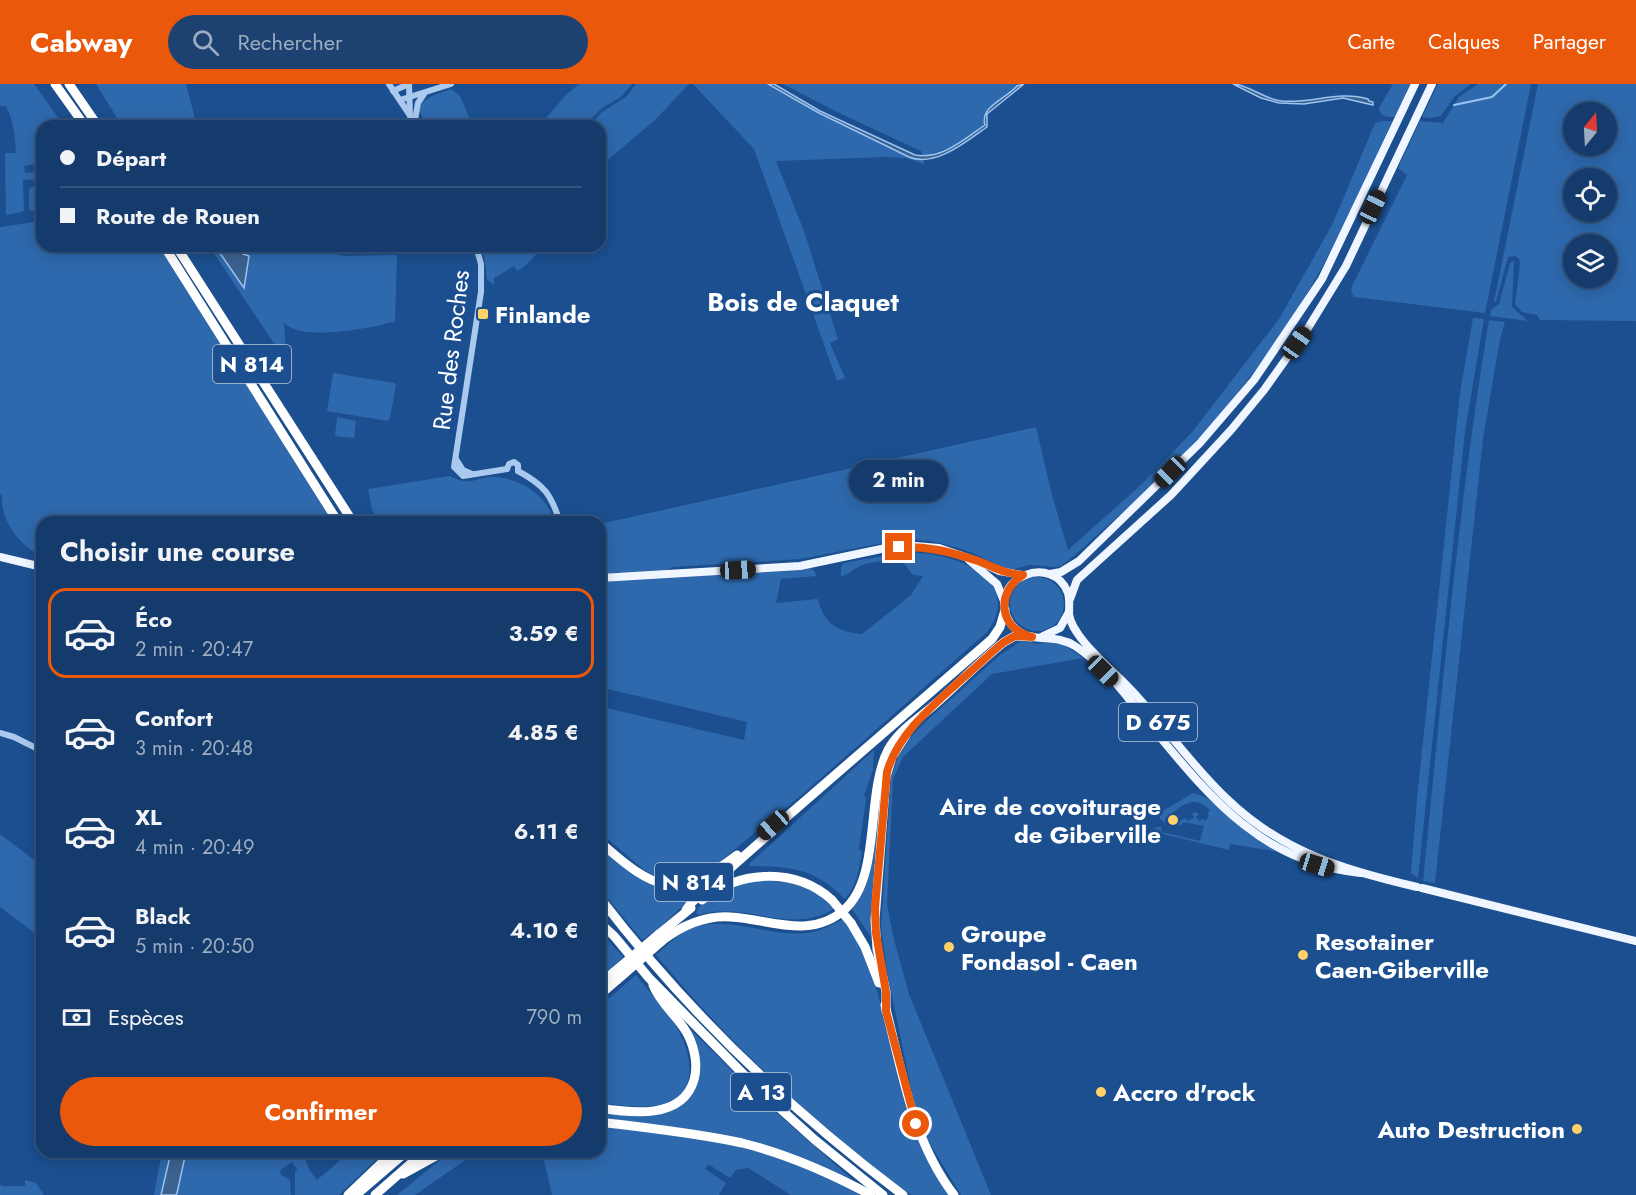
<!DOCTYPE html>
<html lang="fr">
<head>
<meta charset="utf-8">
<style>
  body { margin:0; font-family:Jost,sans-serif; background:#1d4271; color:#f1f3f6; height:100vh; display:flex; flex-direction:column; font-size:22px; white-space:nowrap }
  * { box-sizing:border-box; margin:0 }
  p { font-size:20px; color:#9dadc1 }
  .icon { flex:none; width:33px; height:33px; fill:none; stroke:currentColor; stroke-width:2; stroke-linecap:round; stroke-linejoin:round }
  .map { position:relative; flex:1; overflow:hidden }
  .sheet { position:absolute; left:36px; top:432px; width:570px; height:642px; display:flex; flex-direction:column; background:#143b6b; border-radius:18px; box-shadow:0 3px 15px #0003,0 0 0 2px #33557e }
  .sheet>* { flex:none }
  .banner { position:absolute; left:36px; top:36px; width:570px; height:132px; border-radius:18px; box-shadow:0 3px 15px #0003,0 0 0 2px #33557e; display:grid; align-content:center; height:132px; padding:0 24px; background:#143b6b }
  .needle { width:39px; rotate:18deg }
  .buttons { position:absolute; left:1563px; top:18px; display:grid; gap:12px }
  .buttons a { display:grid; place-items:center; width:54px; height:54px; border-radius:50%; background:#143b6b; box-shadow:0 3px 15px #0003,0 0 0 2px #33557e; font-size:30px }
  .end { position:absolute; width:27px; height:27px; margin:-14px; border:8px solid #ea580c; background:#fff; box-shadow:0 0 0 3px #fff }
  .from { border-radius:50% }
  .bubble { position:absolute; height:42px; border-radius:21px; background:#143b6b; box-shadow:0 3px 15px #0003,0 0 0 2px #33557e; font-size:20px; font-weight:700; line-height:42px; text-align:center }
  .car { position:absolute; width:18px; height:36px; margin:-18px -9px; border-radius:8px; box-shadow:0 0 4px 2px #0007; background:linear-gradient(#222 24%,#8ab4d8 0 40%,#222 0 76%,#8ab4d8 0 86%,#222 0) }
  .banner b { display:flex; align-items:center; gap:21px; height:57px; font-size:22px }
  .banner b+b { border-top:2px solid #33557e }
  .banner i { width:15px; height:15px; background:#f1f3f6 }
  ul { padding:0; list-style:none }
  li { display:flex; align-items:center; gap:18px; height:90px; margin:0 12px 9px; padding:0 12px; border:3px solid transparent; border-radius:18px }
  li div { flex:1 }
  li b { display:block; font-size:22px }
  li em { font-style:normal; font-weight:700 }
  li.active { border-color:#ea580c }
  li>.icon { width:54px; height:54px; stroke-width:1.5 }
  h2 { padding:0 24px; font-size:27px; line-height:72px }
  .pay { display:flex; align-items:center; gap:15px; height:66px; padding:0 24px; font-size:22px }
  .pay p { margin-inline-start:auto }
  .button { display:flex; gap:12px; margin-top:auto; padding:12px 24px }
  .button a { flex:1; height:69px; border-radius:36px; background:#ea580c; color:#fff; font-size:24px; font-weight:700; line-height:69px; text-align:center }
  header { display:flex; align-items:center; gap:36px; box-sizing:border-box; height:84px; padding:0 30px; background:#ea580c; color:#fff }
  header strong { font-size:28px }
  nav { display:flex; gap:33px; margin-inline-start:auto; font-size:21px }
  .search { width:420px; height:54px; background:#1d4271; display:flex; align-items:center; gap:15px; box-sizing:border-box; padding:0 21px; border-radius:33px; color:#9dadc1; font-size:22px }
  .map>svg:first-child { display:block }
  .green { fill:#2e69ad; fill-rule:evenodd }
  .water { fill:#3c6290; stroke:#9cc4f0; stroke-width:1.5 }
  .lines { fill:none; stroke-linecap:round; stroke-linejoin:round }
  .stream { stroke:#9cc4f0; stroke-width:2 }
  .minor { stroke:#a9c9ee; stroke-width:6 }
  .major { stroke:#f0f6ff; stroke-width:8 }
  .highway { stroke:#fff; stroke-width:9 }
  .highway-bridge { stroke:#fff; stroke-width:9 }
  .route { stroke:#ea580c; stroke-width:8 }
  .poi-dot { fill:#ffd166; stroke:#1b4f8f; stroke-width:2 }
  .labels { text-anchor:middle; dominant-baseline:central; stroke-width:6; stroke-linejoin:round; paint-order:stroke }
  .shield { fill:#1b4f8f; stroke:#bbcadd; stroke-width:1.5 }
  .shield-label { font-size:22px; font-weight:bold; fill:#fff }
  .poi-label { font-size:24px; font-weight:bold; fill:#fff; stroke:#1b4f8f; text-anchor:start }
  .street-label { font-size:24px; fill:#fff; stroke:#1b4f8f }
  .neighbourhood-label { font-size:26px; font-weight:bold; fill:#fff; stroke:#1b4f8f }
</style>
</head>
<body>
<header>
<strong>Cabway</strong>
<div class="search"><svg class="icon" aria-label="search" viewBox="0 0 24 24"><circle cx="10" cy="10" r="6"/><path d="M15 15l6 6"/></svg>Rechercher</div>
<nav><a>Carte</a><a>Calques</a><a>Partager</a></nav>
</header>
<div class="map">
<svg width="1636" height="1111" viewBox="0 0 1636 1111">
  <rect width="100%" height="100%" fill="#1b4f8f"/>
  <g class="green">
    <path d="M0 0H34L64 42H42V83L41 78 36 77V80L24 82 25 89 42 88V95L23 96 24 126 22 128 6 131 5 69H16C15 52 14 38 6 22H0Z"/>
    <polygon points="96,0 186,0 197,42 150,42 148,34 142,35 144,42 122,42"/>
    <polygon points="579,0 632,0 621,13 602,24 584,42 539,42 566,11"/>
    <polygon points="636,0 689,0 655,36 603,80 600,84 600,42 589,42 602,28 626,13"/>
    <polygon points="693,0 768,0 828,34 913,75 923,75 924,80 906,74 887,73 776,77 804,147 838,255 830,259 845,294 837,297 754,65"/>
    <polygon points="783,0 1020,0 985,29 983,36 985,41 956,61 923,73 921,67 837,28"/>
    <path d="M1393 0H1410L1395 33C1387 33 1380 33 1379 24Z"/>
    <polygon points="1438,0 1471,0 1454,13 1441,32 1431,34 1422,33"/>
    <polygon points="1478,0 1531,0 1485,229 1354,213 1351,208 1352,202 1407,91 1398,84 1420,37 1443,39 1459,13"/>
    <path d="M1538 0H1636V237L1540 236 1537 231 1522 228 1515 220 1520 180 1519 174 1515 172 1508 173 1496 218H1494ZM1574 28H1606V62H1574ZM1574 94H1606V128H1574ZM1574 160H1606V194H1574Z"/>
    <path d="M451 5 460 12 473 42H468L467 39 453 42H425L419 25C425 12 438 10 451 5Z"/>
    <path d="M1382 37H1392C1367 92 1342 148 1312 201 1258 293 1187 374 1106 443 1091 456 1077 470 1061 482L1054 483 1029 481 1014 485H1007L973 469 955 463 931 457 903 455 800 475 672 483 667 487 622 490 619 488 600 491V440L1036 343 1052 411 1068 466 1143 399 1193 347 1279 235 1333 139 1375 39Z"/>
    <polygon points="42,102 42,107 37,107 37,115 42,115 40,125 32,127 29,125 29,105 31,103"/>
    <path d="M42 137V162H160L332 438H42V472C21 463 0 437 2 412L0 409V143Z"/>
    <path d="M209 162H306L343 172 397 171 395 238C388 238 383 241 377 242 354 246 302 256 284 239L288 297 281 270Z"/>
    <path d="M485 162H542C535 172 528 182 517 187L514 182 494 194V200L487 196 484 172 481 164Z"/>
    <polygon points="1514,177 1512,223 1528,237 1490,232 1491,226 1499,220 1510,179"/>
    <polygon points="1473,234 1484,235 1465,347 1418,794 1411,789 1417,714 1460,309"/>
    <path d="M1489 236 1505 238 1500 255 1483 355 1435 799 1423 797C1442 610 1458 422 1489 236Z"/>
    <polygon points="333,289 394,299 396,301 390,334 388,337 327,327"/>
    <polygon points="337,333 356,337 354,354 335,352"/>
    <path d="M450 392C474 404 473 392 495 393 521 394 548 412 554 438H380L372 426 368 405Z"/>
    <path d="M903 468C913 469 925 469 935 471 975 478 1019 505 987 548L804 709 714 782 693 793 672 795 658 793 644 786 600 748V617L603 618 602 623 744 656 747 638 608 605 605 611 600 608V497L811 484 815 488 816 492 781 495 776 519 818 515C823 540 839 548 862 550L911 511 923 492 913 491 902 477C889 477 871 476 858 483 852 486 849 491 841 492V483L844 479Z"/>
    <circle cx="1037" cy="520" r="27"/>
    <polygon points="1021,557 1038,560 1053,557 1064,561 1083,574 992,590 903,673 893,695 887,820 894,856 909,910 991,1111 961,1111 927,1055 920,1035 913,1013 888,893 881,843 891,694 898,672 911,653 923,640 1000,571"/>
    <path d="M874 666 873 686 864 711 866 715 859 765 862 768C859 784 857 802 845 815 813 784 794 783 750 782L749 780Z"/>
    <path d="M1193 709C1214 712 1232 739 1251 751 1262 758 1274 763 1285 769L1230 760 1229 766 1151 747 1156 743H1161L1162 748 1200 757 1204 742 1183 738 1181 742 1177 739 1185 734 1188 737 1194 734 1192 729 1195 728 1199 730 1196 733 1199 737 1203 735 1205 737 1209 732 1207 729 1210 726C1192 709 1182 723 1165 734V739L1159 734 1163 727Z"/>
    <polygon points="879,728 872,839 871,853 852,825 864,804"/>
    <polygon points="0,750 42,782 42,851 40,853 0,823"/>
    <path d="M600 763C629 788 660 818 701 800L703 803 657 846 642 856 600 805Z"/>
    <path d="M752 796C784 796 813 800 835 824 791 853 747 816 699 831L696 829C701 812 736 801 752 796Z"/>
    <path d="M843 835C882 882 883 951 902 1007 914 1042 934 1077 949 1111 938 1111 923 1111 913 1111 904 1109 887 1093 879 1087 797 1024 723 951 656 871 667 862 679 848 693 843 734 831 775 856 813 848 824 845 834 840 843 835Z"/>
    <polygon points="600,848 623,873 606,890 600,892"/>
    <path d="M636 891C650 909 667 926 678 946 693 973 699 1013 660 1021 640 1025 619 1021 600 1019V922Z"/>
    <polygon points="689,944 762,1016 855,1098 808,1076 709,1049 600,1034 600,1026 666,1027 695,999"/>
    <path d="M600 1042C640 1047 680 1051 719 1058 770 1068 817 1087 862 1111H791L748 1084 736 1086 730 1094 708 1080 705 1085 726 1099 719 1111H552L542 1068H600Z"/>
    <path d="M162 1068H306C304 1079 310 1088 317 1096L350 1068H384L339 1111H295V1087L298 1086 292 1078 280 1086 281 1091 290 1096 291 1111H154Z"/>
    <polygon points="450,1068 477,1068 415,1111 397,1111"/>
    <polygon points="25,1096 36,1099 44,1111 0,1111 0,1098 1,1102 25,1102"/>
  </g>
  <g class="water">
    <path d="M768 0H774L820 27 915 71C941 76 965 55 985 41 979 23 1007 14 1017 2L1024 0 987 30V43C967 57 935 84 909 73L819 29Z"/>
    <path d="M1233 0C1247 0 1264 15 1281 17 1311 20 1339 6 1368 15L1369 17 1373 18V21L1343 14 1304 20 1279 19 1261 14Z"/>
    <polygon points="215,162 245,162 243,170 249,172 244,204"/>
    <path d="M326 162H485L472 164C432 165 363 175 326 162Z"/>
    <polygon points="171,1068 186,1068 177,1109 176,1111 161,1111"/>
  </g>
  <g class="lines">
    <polyline class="stream" points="1454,21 1492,13 1506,0"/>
    <g class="minor">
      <polyline points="389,0 417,42"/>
      <polyline points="409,0 410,32"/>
      <polyline points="393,7 409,0"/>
      <polyline points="400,16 451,0"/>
      <polyline points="415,36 418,19 424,10"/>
      <polyline points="476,162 481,180 481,208 454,383 463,392 507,385"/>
      <polyline points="456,375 463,386 472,390"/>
      <polyline points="507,385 509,380 514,378 518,381 518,387"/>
      <path d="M518 387C544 401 551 410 560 438"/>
      <polyline points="0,649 14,653 42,667"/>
    </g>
    <g class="major">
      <polyline points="0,473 42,483"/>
      <polyline points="969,476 997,500 1004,517"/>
      <polyline points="1050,490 1061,488 1079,477 1200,359 1254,296 1322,195 1415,0"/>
      <polyline points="600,494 800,482 886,464 915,462 939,464 980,478 999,487 1022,491"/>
      <polyline points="1070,515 1077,496 1171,411 1231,346 1264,306 1308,244 1346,182 1432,0"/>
      <polyline points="1043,552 1060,544 1069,528"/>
      <path d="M1360 789C1255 778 1202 703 1140 629 1121 605 1101 579 1075 562 1058 551 1041 557 1025 551 1017 547 1010 541 1007 533 990 493 1053 469 1068 509 1070 516 1069 523 1069 530 1072 555 1117 589 1134 609 1166 644 1193 683 1227 715 1282 768 1344 786 1417 803"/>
      <polyline points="1422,804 1636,857"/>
    </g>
    <g class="highway">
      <polyline points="55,0 85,42"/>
      <polyline points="69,0 98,42"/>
      <polyline points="164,162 338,438"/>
      <polyline points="176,162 353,438"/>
      <path d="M600 758C654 806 676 818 737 771"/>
      <path d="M600 814C686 926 791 1027 903 1111"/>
      <path d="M702 816C740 786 795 783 832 816"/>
      <polyline points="686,826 692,818 776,744 782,737 992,555 1000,543 1005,526"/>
      <polyline points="600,839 614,852 649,894 753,1000 815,1056 883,1111"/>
      <polyline points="851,839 865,863 879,899"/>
      <polyline points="659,850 691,824"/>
      <path d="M663 856C683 841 705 831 731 833 769 835 810 856 844 826 882 793 865 711 888 666 898 647 917 636 933 622 957 601 979 578 1004 558L1015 552 1032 553"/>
      <polyline points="600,899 614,888"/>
      <polyline points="600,911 617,896"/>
      <path d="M885 921C902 987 912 1056 954 1111"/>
      <polyline points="886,927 886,908 877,865 875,836 886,693 892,673 906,651"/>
      <path d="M600 1024C631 1029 682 1036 694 996 698 982 695 965 688 951 679 933 660 920 653 901"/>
      <path d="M600 1038C647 1044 696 1049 742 1059 787 1070 830 1089 871 1111"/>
      <polyline points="403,1090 443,1068"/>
      <polyline points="348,1111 393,1068"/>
      <polyline points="356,1111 406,1068"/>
      <polyline points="375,1111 424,1068"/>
    </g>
    <g class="highway-bridge">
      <polyline points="832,816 851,839"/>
      <polyline points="614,888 659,850"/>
      <polyline points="617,896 663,856"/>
    </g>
  </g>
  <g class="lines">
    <path class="route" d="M899 463C928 462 951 468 978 477 994 483 1005 490 1023 491 995 509 999 545 1032 553L1015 552 1004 558C989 570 976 583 962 595 934 621 898 649 887 688L875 824 876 849 886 908V927L916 1040"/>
  </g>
  <g class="poi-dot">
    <rect x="477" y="224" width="12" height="12" rx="3"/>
    <circle cx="1173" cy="736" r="6"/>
    <circle cx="949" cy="863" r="6"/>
    <circle cx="1303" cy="871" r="6"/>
    <circle cx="1101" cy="1008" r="6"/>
    <circle cx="1577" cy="1045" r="6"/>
  </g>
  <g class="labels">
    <g class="shield">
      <rect x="213" y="261" width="78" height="38" rx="4.5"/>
      <rect x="1119" y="619" width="78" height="38" rx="4.5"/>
      <rect x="655" y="779" width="78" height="38" rx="4.5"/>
      <rect x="731" y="989" width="60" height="38" rx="4.5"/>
    </g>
    <g class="shield-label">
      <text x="252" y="280">N 814</text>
      <text x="1158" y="638">D 675</text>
      <text x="694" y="798">N 814</text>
      <text x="761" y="1008">A 13</text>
    </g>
    <g class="poi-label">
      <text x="495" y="230">Finlande</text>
      <text x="1161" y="722" text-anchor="end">Aire de covoiturage<tspan x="1161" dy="28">de Giberville</tspan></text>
      <text x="961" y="849">Groupe<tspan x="961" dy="28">Fondasol - Caen</tspan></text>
      <text x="1315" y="857">Resotainer<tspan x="1315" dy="28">Caen-Giberville</tspan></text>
      <text x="1113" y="1008">Accro d'rock</text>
      <text x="1565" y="1045" text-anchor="end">Auto Destruction</text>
    </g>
    <g class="street-label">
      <text transform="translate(451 266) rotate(-83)">Rue des Roches</text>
    </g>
    <g class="neighbourhood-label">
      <text x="803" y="218">Bois de Claquet</text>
    </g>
  </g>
</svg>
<div class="buttons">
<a><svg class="needle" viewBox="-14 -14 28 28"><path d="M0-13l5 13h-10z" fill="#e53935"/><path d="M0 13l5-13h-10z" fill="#9dadc1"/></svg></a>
<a><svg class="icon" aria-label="locate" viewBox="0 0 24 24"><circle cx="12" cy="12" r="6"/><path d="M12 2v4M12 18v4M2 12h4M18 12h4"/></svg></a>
<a><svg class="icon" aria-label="layers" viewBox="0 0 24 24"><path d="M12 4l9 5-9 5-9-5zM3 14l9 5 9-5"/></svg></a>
</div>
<i class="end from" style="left:916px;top:1040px"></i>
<i class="end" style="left:899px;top:463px"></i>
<div class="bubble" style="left:849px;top:376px;width:99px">2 min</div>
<i class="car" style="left:1373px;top:123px;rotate:25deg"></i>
<i class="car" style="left:1297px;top:259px;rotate:35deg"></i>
<i class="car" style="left:1170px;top:388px;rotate:225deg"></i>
<i class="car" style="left:738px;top:486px;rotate:87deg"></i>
<i class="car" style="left:1103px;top:587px;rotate:135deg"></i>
<i class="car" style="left:773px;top:741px;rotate:229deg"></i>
<i class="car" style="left:1317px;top:781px;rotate:107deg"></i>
<div class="banner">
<b><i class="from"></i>Départ</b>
<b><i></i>Route de Rouen</b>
</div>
<section class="sheet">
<h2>Choisir une course</h2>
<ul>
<li class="active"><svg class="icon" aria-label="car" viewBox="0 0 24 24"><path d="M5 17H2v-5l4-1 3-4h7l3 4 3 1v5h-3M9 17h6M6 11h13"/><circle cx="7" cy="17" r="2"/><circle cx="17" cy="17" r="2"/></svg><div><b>Éco</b><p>2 min · 20:47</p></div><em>3.59 €</em></li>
<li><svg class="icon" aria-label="car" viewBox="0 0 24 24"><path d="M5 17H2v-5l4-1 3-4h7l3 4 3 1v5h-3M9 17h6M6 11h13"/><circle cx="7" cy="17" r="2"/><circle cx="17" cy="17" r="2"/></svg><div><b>Confort</b><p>3 min · 20:48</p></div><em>4.85 €</em></li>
<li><svg class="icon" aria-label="car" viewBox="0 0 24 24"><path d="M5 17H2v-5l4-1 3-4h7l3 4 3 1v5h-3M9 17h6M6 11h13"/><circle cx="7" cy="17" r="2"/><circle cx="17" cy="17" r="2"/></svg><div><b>XL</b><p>4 min · 20:49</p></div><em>6.11 €</em></li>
<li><svg class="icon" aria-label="car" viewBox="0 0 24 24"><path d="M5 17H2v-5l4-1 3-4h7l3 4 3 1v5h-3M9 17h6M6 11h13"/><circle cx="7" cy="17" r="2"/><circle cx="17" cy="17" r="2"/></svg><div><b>Black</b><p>5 min · 20:50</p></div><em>4.10 €</em></li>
</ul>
<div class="pay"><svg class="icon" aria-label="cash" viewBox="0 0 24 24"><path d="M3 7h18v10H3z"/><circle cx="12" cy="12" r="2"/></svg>Espèces<p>790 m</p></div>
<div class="button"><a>Confirmer</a></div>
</section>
</div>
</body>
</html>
